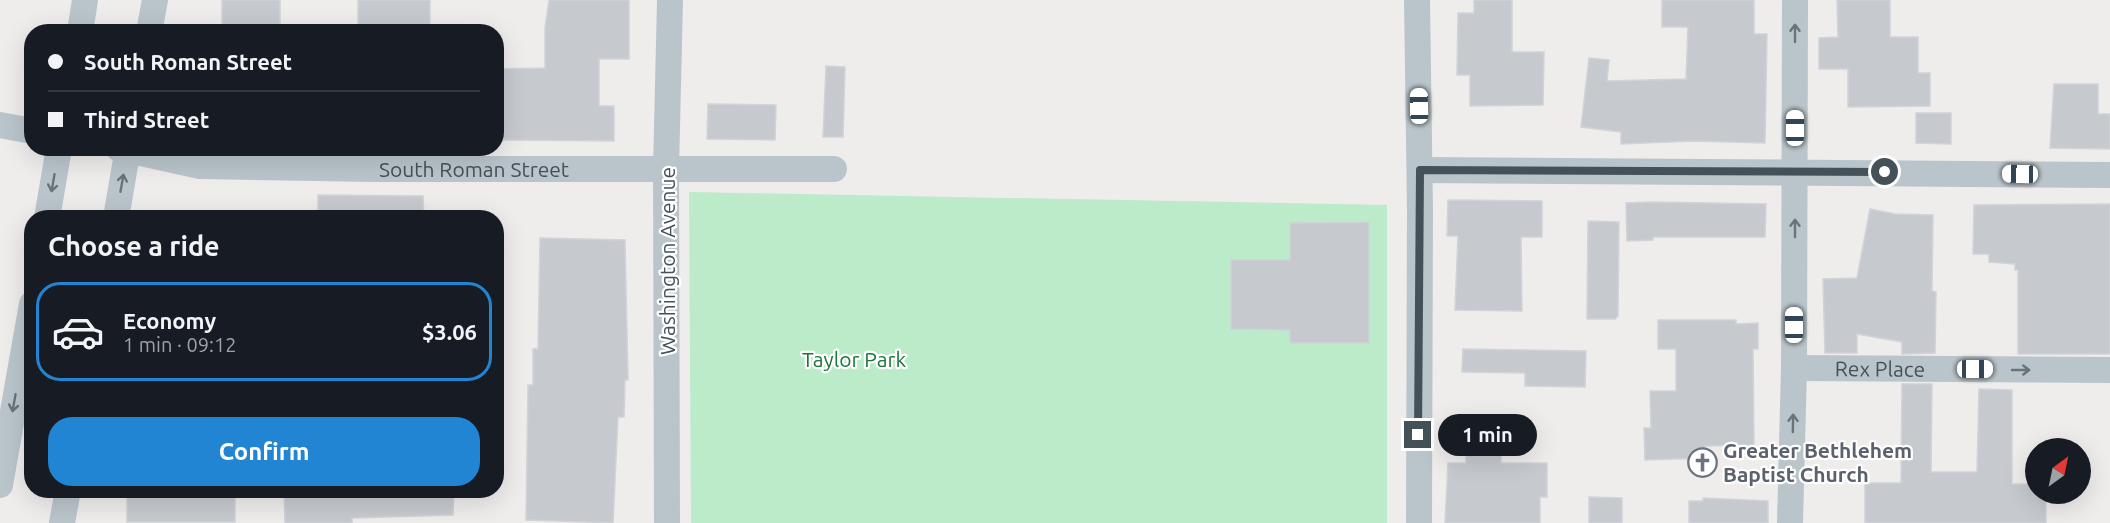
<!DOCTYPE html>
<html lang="en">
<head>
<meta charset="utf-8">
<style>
  body { margin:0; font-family:Ubuntu,sans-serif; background:#242831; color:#f1f3f6; height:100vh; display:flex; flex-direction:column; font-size:22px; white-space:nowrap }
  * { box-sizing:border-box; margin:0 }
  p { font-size:20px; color:#9ea1a6 }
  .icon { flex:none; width:33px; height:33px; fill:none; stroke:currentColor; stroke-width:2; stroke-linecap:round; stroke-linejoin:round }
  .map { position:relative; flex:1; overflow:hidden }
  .panel { position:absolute; left:24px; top:210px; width:480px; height:288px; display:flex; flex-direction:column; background:#171b24; border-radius:24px; box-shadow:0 6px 24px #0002 }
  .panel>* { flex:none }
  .hud { position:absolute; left:24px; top:24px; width:480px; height:132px; border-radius:24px; box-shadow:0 6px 24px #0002; display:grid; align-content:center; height:132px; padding:0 24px; background:#171b24 }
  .needle { width:39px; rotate:33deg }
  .controls { position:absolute; left:2025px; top:438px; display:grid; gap:12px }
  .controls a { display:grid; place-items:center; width:66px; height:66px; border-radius:50%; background:#171b24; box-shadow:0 6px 24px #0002; font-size:30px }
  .end { position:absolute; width:27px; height:27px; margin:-14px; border:8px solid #455158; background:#fff; box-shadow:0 0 0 3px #fff }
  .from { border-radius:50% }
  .bubble { position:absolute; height:42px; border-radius:21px; background:#171b24; box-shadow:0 6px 24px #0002; font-size:20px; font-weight:700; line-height:42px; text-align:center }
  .car { position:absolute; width:18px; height:36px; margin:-18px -9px; border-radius:8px; box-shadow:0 0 4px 2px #0007; background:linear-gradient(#fff 24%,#345 0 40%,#fff 0 76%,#345 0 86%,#fff 0) }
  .hud b { display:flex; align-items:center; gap:21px; height:57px; font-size:22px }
  .hud b+b { border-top:2px solid #363941 }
  .hud i { width:15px; height:15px; background:#f1f3f6 }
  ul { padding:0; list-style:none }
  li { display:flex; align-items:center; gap:18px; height:99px; margin:0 12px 9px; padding:0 12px; border:3px solid transparent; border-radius:24px }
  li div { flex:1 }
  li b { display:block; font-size:22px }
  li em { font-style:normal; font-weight:700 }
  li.selected { border-color:#2185d3 }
  li>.icon { width:54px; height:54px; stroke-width:1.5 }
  h2 { padding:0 24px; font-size:27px; line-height:72px }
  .action { display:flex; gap:12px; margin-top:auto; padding:12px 24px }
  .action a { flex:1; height:69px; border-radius:24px; background:#2185d3; color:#fff; font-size:24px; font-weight:700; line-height:69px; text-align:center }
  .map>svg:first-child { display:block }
  .green { fill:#bbebc8 }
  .building { fill:#c6cacf; stroke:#d0d3d7; stroke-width:1.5 }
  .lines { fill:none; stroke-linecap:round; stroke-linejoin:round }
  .minor { stroke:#bac5cb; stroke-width:26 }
  .oneway { stroke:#68747a }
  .route { stroke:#455158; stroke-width:8 }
  .labels { text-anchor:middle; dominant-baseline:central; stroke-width:4.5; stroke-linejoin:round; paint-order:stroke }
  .street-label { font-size:21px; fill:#455158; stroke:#fff }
  .park-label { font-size:21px; fill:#1a753c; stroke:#fff }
  .worship-label { font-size:21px; font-weight:bold; fill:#5b616d; stroke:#fff; text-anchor:start }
</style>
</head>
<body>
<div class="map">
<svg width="2110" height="523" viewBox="0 0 2110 523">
  <rect width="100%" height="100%" fill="#efecec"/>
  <polygon class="green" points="689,192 1387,205 1387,523 691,523"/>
  <g class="building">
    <rect x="222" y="0" width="58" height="32"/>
    <rect x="358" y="0" width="72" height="32"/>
    <polygon points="549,0 629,0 629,59 599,59 599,106 614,106 614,141 503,140 502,69 545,68 545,28"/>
    <polygon points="1474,0 1512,0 1512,52 1544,52 1543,105 1470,106 1470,75 1457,75 1458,13 1474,13"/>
    <polygon points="1662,0 1754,0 1754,34 1767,34 1765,143 1693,141 1621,144 1621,132 1581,127 1589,58 1609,60 1607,81 1686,79 1688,27 1662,27"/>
    <polygon points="1837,0 1890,0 1890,37 1918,37 1918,73 1930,73 1930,106 1848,107 1848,69 1819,69 1819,38 1838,37"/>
    <polygon points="826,66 845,67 843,137 823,137"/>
    <polygon points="2054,84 2098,84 2098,114 2110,114 2110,149 2050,148"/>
    <polygon points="708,104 776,105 775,140 707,139"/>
    <polygon points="1916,113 1951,113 1951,144 1916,143"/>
    <polygon points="318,195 423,196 424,218 318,218"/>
    <polygon points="1448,200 1542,201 1542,237 1521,237 1522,311 1455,310 1458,236 1447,236"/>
    <polygon points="1653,202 1766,204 1765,237 1653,237 1653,240 1627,241 1626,203"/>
    <polygon points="2110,204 2110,354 2018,354 2018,270 2015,270 2015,264 1989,262 1989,254 1973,254 1974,205"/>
    <polygon points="1870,209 1895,214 1933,215 1932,291 1936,292 1935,353 1902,354 1902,342 1857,334 1857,353 1825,353 1823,279 1857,278"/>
    <polygon points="1588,221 1619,222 1618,316 1615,319 1587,319"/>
    <polygon points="1369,222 1369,343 1290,343 1290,330 1231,329 1231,260 1290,260 1290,223"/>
    <polygon points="540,238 625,240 628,380 625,380 624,417 618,417 613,523 526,520 528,385 533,385 533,349 538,349"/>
    <polygon points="1658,320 1736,320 1736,324 1758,323 1758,349 1753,349 1754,445 1705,446 1706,458 1645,460 1644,428 1651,428 1650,391 1676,391 1676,349 1658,349"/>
    <polygon points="1463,349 1586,351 1585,387 1525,386 1525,373 1462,372"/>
    <polygon points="1902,384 1932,384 1931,472 1977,472 1979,389 2012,390 2012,484 2036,484 2036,494 2046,494 2046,523 1865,523 1865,483 1901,483"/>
    <polygon points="1466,426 1501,427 1501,463 1547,463 1547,497 1540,497 1540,523 1445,523 1448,463 1466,463"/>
    <rect x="127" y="490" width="108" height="32"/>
    <polygon points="284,490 454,490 453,515 352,518 352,523 285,523"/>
    <polygon points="1589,497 1622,498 1622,523 1589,523"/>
    <polygon points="1703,498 1768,501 1768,523 1689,523 1689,501 1703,501"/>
  </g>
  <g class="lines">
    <g class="minor">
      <polyline points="1417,0 1420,210 1419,523"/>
      <polyline points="80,32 85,0"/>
      <polyline points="149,32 155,0"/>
      <polyline points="0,125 32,131"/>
      <path id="s1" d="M118 148 200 166 373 169H834"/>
      <polyline points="1420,170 2110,175"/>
      <polyline points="47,218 59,148"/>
      <polyline points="116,218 128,148"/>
      <path id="s2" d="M1794 368 2110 370"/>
      <polyline points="0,485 32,304"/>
      <polyline points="62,523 68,490"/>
      <polyline points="667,523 666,170 670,0"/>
      <polyline points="1790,523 1794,368 1795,0"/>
    </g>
  </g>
  <defs><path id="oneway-shaft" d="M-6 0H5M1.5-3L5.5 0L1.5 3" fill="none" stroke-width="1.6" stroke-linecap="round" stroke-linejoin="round" transform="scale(1.5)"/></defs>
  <g class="oneway">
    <use href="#oneway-shaft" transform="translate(1795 33) rotate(-90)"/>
    <use href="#oneway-shaft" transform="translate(53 183) rotate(100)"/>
    <use href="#oneway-shaft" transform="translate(122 183) rotate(-80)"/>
    <use href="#oneway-shaft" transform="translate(1795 228) rotate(-90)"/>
    <use href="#oneway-shaft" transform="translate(2021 370)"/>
    <use href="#oneway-shaft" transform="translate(14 403) rotate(100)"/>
    <use href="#oneway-shaft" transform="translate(1793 423) rotate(-89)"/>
  </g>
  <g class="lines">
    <polyline class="route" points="1418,435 1420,170 1885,172"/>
  </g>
  <defs>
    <symbol id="church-ring" viewBox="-11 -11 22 22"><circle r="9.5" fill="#fff" stroke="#6b7280" stroke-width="1.5"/><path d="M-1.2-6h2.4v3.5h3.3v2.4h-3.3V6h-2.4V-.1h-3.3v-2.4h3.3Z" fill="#6b7280"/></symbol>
  </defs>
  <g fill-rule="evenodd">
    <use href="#church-ring" x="1686" y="446" width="33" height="33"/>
  </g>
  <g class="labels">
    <g class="street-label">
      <text stroke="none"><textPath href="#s1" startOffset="358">South Roman Street</textPath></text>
      <text transform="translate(667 261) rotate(-90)">Washington Avenue</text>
      <text stroke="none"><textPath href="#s2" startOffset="86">Rex Place</textPath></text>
    </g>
    <g class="park-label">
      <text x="854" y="359">Taylor Park</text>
    </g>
    <g class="worship-label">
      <text x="1723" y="450">Greater Bethlehem<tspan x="1723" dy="24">Baptist Church</tspan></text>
    </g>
  </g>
</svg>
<div class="controls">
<a><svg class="needle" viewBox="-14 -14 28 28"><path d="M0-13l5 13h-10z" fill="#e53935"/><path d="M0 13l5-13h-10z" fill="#9ea1a6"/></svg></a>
</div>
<i class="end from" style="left:1885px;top:172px"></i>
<i class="end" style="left:1418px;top:435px"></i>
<div class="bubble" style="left:1438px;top:414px;width:99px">1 min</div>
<i class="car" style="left:1419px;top:106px;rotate:359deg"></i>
<i class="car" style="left:1795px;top:128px;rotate:0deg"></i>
<i class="car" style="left:2020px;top:174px;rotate:271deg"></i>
<i class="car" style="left:1794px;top:325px;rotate:0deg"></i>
<i class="car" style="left:1975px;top:369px;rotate:90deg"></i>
<div class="hud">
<b><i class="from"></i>South Roman Street</b>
<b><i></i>Third Street</b>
</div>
<section class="panel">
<h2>Choose a ride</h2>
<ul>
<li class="selected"><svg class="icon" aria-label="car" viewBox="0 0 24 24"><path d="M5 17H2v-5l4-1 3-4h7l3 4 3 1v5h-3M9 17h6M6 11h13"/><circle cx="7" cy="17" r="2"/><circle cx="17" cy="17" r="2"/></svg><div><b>Economy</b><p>1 min · 09:12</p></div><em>$3.06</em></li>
</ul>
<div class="action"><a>Confirm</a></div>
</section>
</div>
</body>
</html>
